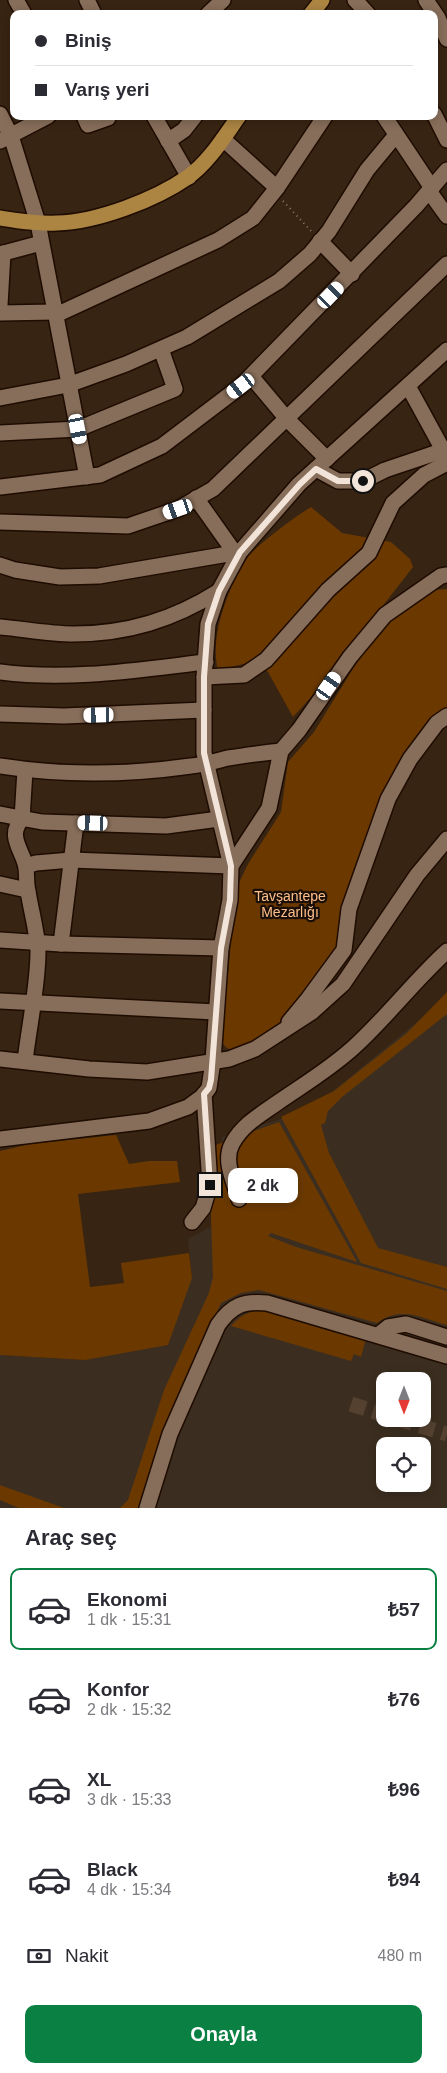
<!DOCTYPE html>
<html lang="tr">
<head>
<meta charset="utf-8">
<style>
  body { margin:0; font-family:Arial,sans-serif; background:#f2f2f3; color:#2b2b33; height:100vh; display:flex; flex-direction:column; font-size:19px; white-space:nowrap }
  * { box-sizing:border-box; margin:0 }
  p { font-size:16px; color:#7c7c81 }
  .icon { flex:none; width:28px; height:28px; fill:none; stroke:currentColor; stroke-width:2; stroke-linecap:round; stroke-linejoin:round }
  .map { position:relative; height:1508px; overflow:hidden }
  .sheet { display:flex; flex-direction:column; background:#fff; flex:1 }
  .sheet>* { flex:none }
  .guide { position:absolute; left:10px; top:10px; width:428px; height:110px; border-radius:10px; box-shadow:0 2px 8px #0003; display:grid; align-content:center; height:110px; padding:0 25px; background:#fff }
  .needle { width:32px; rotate:180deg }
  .buttons { position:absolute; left:376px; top:1372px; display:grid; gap:10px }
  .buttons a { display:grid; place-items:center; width:55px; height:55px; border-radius:10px; background:#fff; box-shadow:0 2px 8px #0003; font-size:25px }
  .end { position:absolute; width:22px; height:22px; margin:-11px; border:6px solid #f2e4d9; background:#111; box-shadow:0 0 0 2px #111 }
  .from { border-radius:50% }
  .bubble { position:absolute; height:35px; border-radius:10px; background:#fff; box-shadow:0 2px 8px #0003; font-size:16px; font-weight:600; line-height:35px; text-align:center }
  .car { position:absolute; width:15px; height:30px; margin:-15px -8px; border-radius:6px; box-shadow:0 0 4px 1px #0007; background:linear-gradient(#fff 24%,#345 0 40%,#fff 0 76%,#345 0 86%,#fff 0) }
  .guide b { display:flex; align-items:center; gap:18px; height:48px; font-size:19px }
  .guide b+b { border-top:1px solid #e1e1e2 }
  .guide i { width:12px; height:12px; background:#2b2b33 }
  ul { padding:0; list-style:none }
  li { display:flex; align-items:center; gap:15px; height:82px; margin:0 10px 8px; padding:0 15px; border:2px solid transparent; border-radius:10px }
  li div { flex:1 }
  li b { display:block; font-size:19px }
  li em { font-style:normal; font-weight:600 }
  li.selected { border-color:#0b8043 }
  li>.icon { width:45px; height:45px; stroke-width:1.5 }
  h2 { padding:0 25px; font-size:22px; line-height:60px }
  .pay { display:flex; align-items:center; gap:12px; height:55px; padding:0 25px; font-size:19px }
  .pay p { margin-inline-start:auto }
  .cta { display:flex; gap:10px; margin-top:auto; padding:10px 25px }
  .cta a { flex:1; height:58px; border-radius:10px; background:#0b8043; color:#fff; font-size:20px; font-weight:600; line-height:58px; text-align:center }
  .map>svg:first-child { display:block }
  .medical { fill:#3b2e20; fill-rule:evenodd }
  .green { fill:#6b3900 }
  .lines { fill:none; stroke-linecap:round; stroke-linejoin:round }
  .minor-tunnel { stroke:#544130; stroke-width:15; stroke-dasharray:15 8; stroke-linecap:butt }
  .minor-casing { stroke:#1f0c00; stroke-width:18 }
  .major-casing { stroke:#1f0c00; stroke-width:18 }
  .path { stroke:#8c7b6c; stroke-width:2; stroke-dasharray:1 4; stroke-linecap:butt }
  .minor { stroke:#876e5a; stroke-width:15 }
  .major { stroke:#ac8543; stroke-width:15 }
  .route { stroke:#f2e4d9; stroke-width:6 }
  .labels { text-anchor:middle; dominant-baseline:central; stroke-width:4.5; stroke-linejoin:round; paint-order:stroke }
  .park-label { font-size:14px; fill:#ffbf8a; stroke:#190f08 }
</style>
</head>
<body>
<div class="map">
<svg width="447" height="1508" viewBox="0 0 447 1508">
  <rect width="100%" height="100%" fill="#382412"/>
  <path class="medical" d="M447 997V1508H0V1355L85 1360 192 1278 188 1239 216 1224 222 1196V1137L310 1110ZM385 1381H422V1419H385ZM385 1446H422V1484H385Z"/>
  <g class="green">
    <path d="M311 507 342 533 391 542 410 559 413 567 315 693 293 717 268 672 256 661 218 670C209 636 229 585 248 557 258 544 296 516 311 507Z"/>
    <polygon points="447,589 447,718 408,758 344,914 336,948 278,1029 242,1049 233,1051 227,1048 223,1044 222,1036 236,889 248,864 281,812 288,762 314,732 354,667 388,618 435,590"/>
    <polygon points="447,992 447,1014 342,1097 328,1111 325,1123 321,1125 329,1153 378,1248 447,1267 447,1289 361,1263 281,1117 334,1091 407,1033"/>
    <path d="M279 1122 357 1262 271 1233 268 1236 296 1247 447 1291V1325C421 1318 401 1305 377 1323L259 1290 241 1293 221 1303 198 1353 139 1508H120L128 1500 164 1390 209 1293 213 1277 211 1217 213 1146Z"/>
    <polygon points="116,1135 129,1164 149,1161 177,1161 180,1182 78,1194 90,1287 124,1283 121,1263 189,1253 192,1278 168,1345 85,1360 0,1355 0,1151 30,1144"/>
    <path d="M262 1310 279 1313 284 1317 340 1334 346 1333 363 1338 365 1342 361 1357 354 1354 351 1361 231 1326C240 1316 248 1311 262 1310Z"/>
    <polygon points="0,1485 8,1488 64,1508 19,1508 0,1500"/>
  </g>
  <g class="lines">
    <g class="minor-tunnel">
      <polyline points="351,1404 385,1415"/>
      <polyline points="398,1419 447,1434"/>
    </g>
    <defs>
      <g id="minor">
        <polyline points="16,0 24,14"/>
        <polyline points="87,0 94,14"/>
        <polyline points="355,0 368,14"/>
        <polyline points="426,0 438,18 447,39"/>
        <polyline points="208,14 223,0"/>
        <polyline points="0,114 11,136 38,223 87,477"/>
        <polyline points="434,114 447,140"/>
        <polyline points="84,116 88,125 108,118"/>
        <polyline points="154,116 189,177"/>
        <polyline points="384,116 432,188"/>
        <polyline points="223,139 277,188"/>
        <polyline points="0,141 48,116"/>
        <polyline points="168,141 184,130 195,116"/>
        <polyline points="429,191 447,216"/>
        <polyline points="320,241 352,274"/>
        <polyline points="0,254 41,243"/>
        <polyline points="0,305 3,253"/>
        <polyline points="0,313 55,312"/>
        <polyline points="56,315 218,240 253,218 277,188 325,116"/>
        <polyline points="251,376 287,419 327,459"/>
        <polyline points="408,386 443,450"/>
        <polyline points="0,398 68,385 126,364 187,337 279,281 310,254 329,231 367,170 396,135"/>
        <polyline points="0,433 78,429 175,389 161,349"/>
        <polyline points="316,469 338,481 363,481 385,470 447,449"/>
        <polyline points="0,487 100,475 162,446 241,386 416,206 447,170"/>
        <polyline points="196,498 235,553"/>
        <polyline points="0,522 128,526 178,509 213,489 447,264"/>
        <polyline points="0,565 15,570 60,577 99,576 240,552"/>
        <path d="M0 627C24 629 49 634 73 634 127 634 173 620 219 591"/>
        <path d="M0 672C69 681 137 670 206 662"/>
        <polyline points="204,677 244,675 266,660 328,590 369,553 393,503 424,475 447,463"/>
        <polyline points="0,714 64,716 204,710"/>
        <path d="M0 766C64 776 127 775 191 766 203 765 216 761 228 758 246 755 263 753 281 751"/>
        <polyline points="0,814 42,822 166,826 219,819"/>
        <polyline points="26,866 36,863 71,860 231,866"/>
        <polyline points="231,866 269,808 281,751 299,730 350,657 385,615 441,576 447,575"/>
        <polyline points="0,884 27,890"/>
        <polyline points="0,940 61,944 221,948"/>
        <polyline points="61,944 76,823"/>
        <polyline points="0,1001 216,1012"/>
        <polyline points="289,1022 308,999 344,950 349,909 388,799 410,759 437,723 447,716"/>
        <polyline points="0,1059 89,1069 147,1072 229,1059 255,1049 312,1012 343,984 417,875 447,839"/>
        <path d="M25 1061C29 1026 38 986 38 951 37 930 31 911 28 891 26 884 27 876 26 868 24 852 6 836 22 819L25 770"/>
        <polyline points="0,1139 149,1121 188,1107 203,1096 209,1088 213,1061 221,948 230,900 231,866 204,753 204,677 208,624 219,591 240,552 299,484 447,350"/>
        <path d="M239 1199C234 1181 223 1161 232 1144 242 1125 260 1115 277 1103 303 1085 330 1069 354 1047 387 1017 414 981 447 951"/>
        <polyline points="192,1222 203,1208 210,1185 204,1094"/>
        <polyline points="378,1335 388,1327 406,1324 447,1337"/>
        <path d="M147 1508 170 1434 218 1325C232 1305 243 1301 267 1303L447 1356"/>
      </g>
      <g id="major">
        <polyline points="311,14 322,0"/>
        <path d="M0 218C19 221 37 224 57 223 97 222 155 200 188 177 209 162 224 137 239 116"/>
      </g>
    </defs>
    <use href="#minor" class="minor-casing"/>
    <use href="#major" class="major-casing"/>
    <polyline class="path" points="283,201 312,232"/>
    <use href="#minor" class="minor"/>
    <use href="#major" class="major"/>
  </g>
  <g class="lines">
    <polyline class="route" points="210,1185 204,1094 209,1088 211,1080 221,948 230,900 231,866 204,753 204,677 208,624 219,591 240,552 300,484 316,469 338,481 363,481"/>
  </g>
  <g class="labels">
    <g class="park-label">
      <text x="290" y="896">Tavşantepe<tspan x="290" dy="16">Mezarlığı</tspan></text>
    </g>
  </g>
</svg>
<div class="buttons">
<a><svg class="needle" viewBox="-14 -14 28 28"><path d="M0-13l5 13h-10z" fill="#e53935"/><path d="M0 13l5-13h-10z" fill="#7c7c81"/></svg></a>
<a><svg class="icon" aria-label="locate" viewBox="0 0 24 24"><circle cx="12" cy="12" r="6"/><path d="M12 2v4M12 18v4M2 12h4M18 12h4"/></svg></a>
</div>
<i class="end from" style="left:363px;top:481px"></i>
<i class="end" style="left:210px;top:1185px"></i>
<div class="bubble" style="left:228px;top:1168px;width:70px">2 dk</div>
<i class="car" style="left:331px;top:295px;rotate:44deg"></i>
<i class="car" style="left:241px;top:386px;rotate:233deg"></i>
<i class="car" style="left:78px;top:429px;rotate:169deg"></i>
<i class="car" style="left:178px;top:509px;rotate:251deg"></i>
<i class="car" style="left:329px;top:686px;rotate:35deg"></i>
<i class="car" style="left:99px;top:715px;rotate:269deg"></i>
<i class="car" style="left:93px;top:823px;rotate:272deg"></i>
<div class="guide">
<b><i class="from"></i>Biniş</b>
<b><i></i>Varış yeri</b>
</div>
</div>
<section class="sheet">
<h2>Araç seç</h2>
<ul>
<li class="selected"><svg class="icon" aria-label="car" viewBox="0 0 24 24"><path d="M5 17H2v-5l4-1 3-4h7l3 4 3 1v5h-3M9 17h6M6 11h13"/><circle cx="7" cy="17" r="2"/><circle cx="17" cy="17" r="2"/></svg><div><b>Ekonomi</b><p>1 dk · 15:31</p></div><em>₺57</em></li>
<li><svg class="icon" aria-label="car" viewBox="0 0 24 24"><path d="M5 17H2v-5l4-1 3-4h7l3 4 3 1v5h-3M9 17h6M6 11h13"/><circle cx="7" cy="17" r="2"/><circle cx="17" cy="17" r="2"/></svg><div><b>Konfor</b><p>2 dk · 15:32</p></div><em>₺76</em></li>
<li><svg class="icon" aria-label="car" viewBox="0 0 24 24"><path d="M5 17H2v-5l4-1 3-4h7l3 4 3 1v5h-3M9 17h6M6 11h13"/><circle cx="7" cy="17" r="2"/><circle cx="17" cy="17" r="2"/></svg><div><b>XL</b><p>3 dk · 15:33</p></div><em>₺96</em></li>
<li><svg class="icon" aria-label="car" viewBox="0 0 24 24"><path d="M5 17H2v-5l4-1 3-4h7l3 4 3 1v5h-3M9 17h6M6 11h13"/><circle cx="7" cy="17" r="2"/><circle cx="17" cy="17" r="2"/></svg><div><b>Black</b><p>4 dk · 15:34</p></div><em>₺94</em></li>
</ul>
<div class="pay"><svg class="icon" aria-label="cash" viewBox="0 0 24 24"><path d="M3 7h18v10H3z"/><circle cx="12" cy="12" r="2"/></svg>Nakit<p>480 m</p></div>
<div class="cta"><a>Onayla</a></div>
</section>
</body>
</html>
